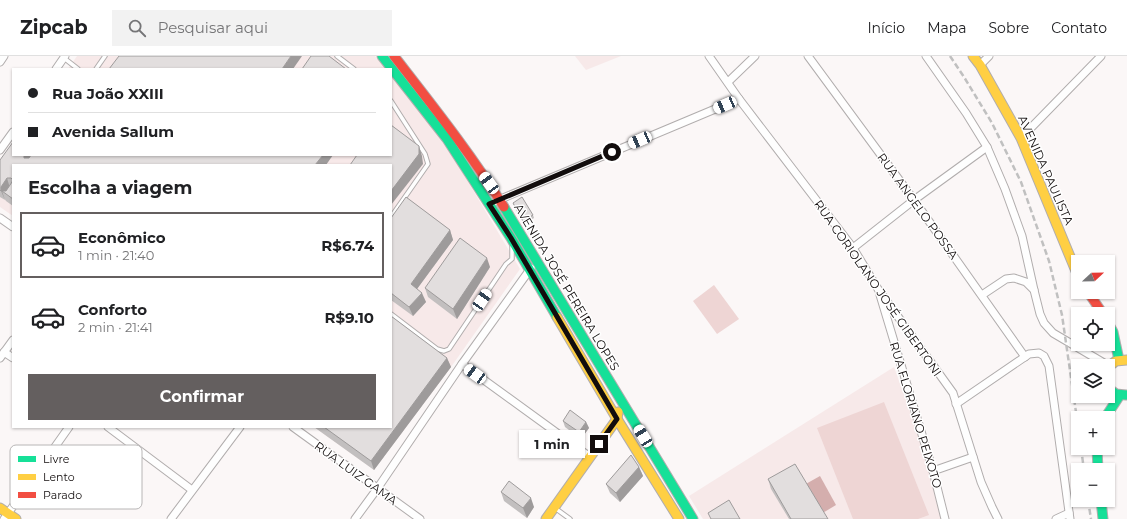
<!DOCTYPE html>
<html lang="pt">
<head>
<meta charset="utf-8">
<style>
  body { margin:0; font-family:Montserrat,sans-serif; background:#f2f2f2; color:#202124; height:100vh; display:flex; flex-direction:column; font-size:15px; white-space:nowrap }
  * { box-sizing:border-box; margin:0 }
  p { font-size:13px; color:#757577 }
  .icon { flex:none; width:22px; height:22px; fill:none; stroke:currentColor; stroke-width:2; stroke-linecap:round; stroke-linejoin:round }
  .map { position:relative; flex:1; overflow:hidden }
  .side { position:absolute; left:12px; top:108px; width:380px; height:264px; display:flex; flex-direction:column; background:#fff; border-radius:0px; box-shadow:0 1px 3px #0004 }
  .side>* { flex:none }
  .banner { position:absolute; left:12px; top:12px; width:380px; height:88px; border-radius:0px; box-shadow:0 1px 3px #0004; display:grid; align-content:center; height:88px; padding:0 16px; background:#fff }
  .needle { width:26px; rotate:68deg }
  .controls { position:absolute; left:1071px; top:199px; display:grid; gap:8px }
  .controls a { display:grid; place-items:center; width:44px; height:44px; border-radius:0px; background:#fff; box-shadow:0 1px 3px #0004; font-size:20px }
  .end { position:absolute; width:18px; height:18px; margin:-9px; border:5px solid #120d0d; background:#fff; box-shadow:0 0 0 2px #fff }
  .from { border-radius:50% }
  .bubble { position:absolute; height:28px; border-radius:0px; background:#fff; box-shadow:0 1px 3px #0004; font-size:13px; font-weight:700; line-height:28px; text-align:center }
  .car { position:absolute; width:12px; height:24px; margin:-12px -6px; border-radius:5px; box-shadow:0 0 3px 1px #0007; background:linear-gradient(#fff 24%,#345 0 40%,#fff 0 76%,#345 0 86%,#fff 0) }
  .banner b { display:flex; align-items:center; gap:14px; height:38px; font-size:15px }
  .banner b+b { border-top:1px solid #e0e0e0 }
  .banner i { width:10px; height:10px; background:#202124 }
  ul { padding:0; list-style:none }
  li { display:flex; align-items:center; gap:12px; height:66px; margin:0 8px 6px; padding:0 8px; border:2px solid transparent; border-radius:0px }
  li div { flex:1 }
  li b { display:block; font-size:15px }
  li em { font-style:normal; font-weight:700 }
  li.selected { border-color:#645f5f }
  li>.icon { width:36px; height:36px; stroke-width:1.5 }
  h2 { padding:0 16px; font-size:18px; line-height:48px }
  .button { display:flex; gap:8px; margin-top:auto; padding:8px 16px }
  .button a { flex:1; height:46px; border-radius:0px; background:#645f5f; color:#fff; font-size:16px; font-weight:700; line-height:46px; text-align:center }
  header { display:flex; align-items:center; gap:24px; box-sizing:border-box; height:56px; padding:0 20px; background:#fff; border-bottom:1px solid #e0e0e0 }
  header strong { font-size:19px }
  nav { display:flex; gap:22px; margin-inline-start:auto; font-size:14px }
  .search { width:280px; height:36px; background:#f2f2f2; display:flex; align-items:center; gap:10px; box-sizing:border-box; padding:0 14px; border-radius:0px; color:#757577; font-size:15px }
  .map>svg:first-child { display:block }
  .built { fill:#f7e9e9 }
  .green { fill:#eed5d4 }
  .water { fill:#d4aead }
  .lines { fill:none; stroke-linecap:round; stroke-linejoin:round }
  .lane-casing { stroke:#b1adad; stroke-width:5.5 }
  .street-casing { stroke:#b1adad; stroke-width:9 }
  .fast-casing { stroke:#b1adad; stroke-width:11 }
  .slow-casing { stroke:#b1adad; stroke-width:11 }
  .jam-casing { stroke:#b1adad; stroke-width:11 }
  .lane { stroke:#fefefe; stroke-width:3.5 }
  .street { stroke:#fefefe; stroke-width:7 }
  .fast { stroke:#16e098; stroke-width:9 }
  .slow { stroke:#ffcf43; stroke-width:9 }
  .jam { stroke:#f24e42; stroke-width:9 }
  .rail { stroke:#c0c0c0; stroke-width:2.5; stroke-dasharray:6 3; stroke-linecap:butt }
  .wall { fill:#c2bfbf }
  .shaded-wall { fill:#9e9b9b }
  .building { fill:#e2dede; stroke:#9e9b9b }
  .route { stroke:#120d0d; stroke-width:5 }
  .labels { text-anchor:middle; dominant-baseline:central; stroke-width:3; stroke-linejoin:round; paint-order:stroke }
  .street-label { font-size:12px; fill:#120d0d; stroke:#fff }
  .key { fill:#fff; stroke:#b8b6b6; stroke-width:1 }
  .key-label { font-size:11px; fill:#120d0d }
</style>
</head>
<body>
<header>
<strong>Zipcab</strong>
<div class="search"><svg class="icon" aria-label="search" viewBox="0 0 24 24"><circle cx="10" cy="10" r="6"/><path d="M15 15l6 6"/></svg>Pesquisar aqui</div>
<nav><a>Início</a><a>Mapa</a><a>Sobre</a><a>Contato</a></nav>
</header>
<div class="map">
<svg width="1127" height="463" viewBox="0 0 1127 463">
  <rect width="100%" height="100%" fill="#fbf7f7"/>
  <g class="built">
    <polygon points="77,0 375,0 386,13 68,13"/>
    <polygon points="575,0 621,0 586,14"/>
    <polygon points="391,19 405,35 455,104 520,213 451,311 374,414 314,371 391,371 391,109 13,109 13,160 0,151 0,113 13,99 391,99"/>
    <polygon points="894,311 940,439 943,463 703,463 689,440"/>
  </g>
  <g class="green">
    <polygon points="714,229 739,263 717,278 693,245"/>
    <polygon points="884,346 929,459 918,463 853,463 817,372"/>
  </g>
  <polygon class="water" points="820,420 836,449 821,458 804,429"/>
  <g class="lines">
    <defs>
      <g id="lane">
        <polyline points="337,0 354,13"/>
        <polyline points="64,2 78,13"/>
        <polyline points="96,13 105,0"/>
        <polyline points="391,45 425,98 428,108 391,161"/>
        <polyline points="391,258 437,293 444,295 449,293 506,208 512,203 512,191"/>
        <polyline points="555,452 570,463"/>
      </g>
      <g id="street">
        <polyline points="709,0 739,43 853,192 878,233 953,337 981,426 992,451 998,463"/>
        <polyline points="808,0 914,144 1025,301"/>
        <polyline points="926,0 966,57 987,91 1005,133 1022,180 1034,234"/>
        <polyline points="0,6 4,0"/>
        <polyline points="980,9 989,0"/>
        <polyline points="56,13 65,0"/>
        <polyline points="728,26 755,0"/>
        <polyline points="1021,82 1101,0"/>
        <polyline points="0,94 13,76"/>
        <polyline points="496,145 739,43"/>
        <polyline points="0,162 13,171"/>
        <polyline points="853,192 914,144 987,91"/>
        <polyline points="880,239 933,415 945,463"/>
        <polyline points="982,239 1006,223 1014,222 1026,226 1034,234 1040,258 1044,267 1053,277 1109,310"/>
        <polyline points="4,296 13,302"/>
        <polyline points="0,302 13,284"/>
        <polyline points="462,308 590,401"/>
        <polyline points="956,348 1029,298 1039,297 1044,300 1049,310 1070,463"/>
        <polyline points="108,371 192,434"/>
        <polyline points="293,371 420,463"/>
        <polyline points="933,415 973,401"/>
        <polyline points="4,463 69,371"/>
        <polyline points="171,463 240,371"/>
        <polyline points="355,463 377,433 462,308 531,212"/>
        <polyline points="1056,463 1069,457"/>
      </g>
      <g id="fast">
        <polyline points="382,0 447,83 511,182 557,261"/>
        <polyline points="504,151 693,463"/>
        <polyline points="1108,267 1113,276 1119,304"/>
        <polyline points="1108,332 1116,338 1126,339"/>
        <polyline points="1105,362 1120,339"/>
        <polyline points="1097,392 1098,414"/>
        <polyline points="1101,444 1103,463"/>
      </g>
      <g id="slow">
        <polyline points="973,0 980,9 1021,82 1078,220"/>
        <polyline points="557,261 617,363 679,463"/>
        <polyline points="1108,311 1116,305 1127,304"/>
        <polyline points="0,452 16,463"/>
        <polyline points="546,463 617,363 618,356"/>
      </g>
      <g id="jam">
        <path d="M394 0C432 49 471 98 504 151"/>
        <polyline points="1088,236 1103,258"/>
      </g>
    </defs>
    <use href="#lane" class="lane-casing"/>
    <use href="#street" class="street-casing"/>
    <use href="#fast" class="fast-casing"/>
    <use href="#slow" class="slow-casing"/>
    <use href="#jam" class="jam-casing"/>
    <use href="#lane" class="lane"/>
    <use href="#street" class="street"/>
    <use href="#fast" class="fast"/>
    <use href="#slow" class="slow"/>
    <use href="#jam" class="jam"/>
    <g class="rail">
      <polyline points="950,0 964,21 992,67 1021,126 1049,205 1062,259 1078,370"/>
      <polyline points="1081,392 1084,414"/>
      <polyline points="1088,444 1091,463"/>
    </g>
  </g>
  <g class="wall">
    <polygon points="0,104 13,109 13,150 6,145 4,142 5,144 0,141"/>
    <polygon points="513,147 533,159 534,162 524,168 514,150"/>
    <polygon points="391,162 450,174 453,184 417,233 426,246 413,260 391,244"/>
    <polygon points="490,211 457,263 428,241 425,232"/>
    <polygon points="447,302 451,311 374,414 314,371 391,371"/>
    <polygon points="563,365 586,366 589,372 581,383 565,371"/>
    <polygon points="639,411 643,420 620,446 610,437 606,428"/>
    <polygon points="768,423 828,463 789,463 771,433"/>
    <polygon points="501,436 534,451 527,462 504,445"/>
  </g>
  <g class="shaded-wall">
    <polygon points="291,0 302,0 293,13 282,13"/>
    <polygon points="419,90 422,100 423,108 391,149 391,135"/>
    <polygon points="24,99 33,99 27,107 24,102"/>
    <polygon points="323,99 333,99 326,109 315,109"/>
    <polygon points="7,122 10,132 6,138 2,135 5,144 1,135 1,131"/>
    <polygon points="450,174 453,184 414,237 411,228"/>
    <polygon points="487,202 490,211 457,263 453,253"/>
    <polygon points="422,237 426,246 413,260 409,251"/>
    <polygon points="447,302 451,311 374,414 371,405"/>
    <polygon points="586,366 589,372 581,383 579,376"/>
    <polygon points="639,411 643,420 620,446 616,437"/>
    <polygon points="531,442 534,451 527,462 523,452"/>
  </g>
  <g class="building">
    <polygon points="119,0 291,0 282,13 109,13"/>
    <polygon points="311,0 329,0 346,13 302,13"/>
    <polygon points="391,69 419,90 419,98 391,135 391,109 350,109 357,99 391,99"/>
    <polygon points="13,86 13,99 24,99 24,102 29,102 31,99 323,99 315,109 13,109 13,143 2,135 6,135 12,126 13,124 11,122 7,122 1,131 1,135 0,134 0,104"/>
    <polygon points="406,141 450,174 411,228 422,237 409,251 391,237 391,162"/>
    <polygon points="522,141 533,159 523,165 513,147"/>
    <polygon points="460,182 487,202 453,253 425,232"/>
    <polygon points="391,260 447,302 371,405 324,371 391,371"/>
    <polygon points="570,354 586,366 579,376 563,365"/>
    <polygon points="631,399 639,411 616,437 606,428"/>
    <polygon points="795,408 828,463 791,463 768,423"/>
    <polygon points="509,425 531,442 523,452 501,436"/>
    <polygon points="729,444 740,463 711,463 708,457"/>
  </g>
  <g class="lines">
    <polyline class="route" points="599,388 617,363 511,182 489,148 612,96"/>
  </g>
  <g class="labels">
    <g class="street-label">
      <text transform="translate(1046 114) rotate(66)">AVENIDA PAULISTA</text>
      <text transform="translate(918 150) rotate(54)">RUA ANGELO POSSA</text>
      <text transform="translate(567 231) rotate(59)">AVENIDA JOSÉ PEREIRA LOPES</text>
      <text transform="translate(878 232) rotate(55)">RUA CORIOLANO JOSÉ GIBERTONI</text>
      <text transform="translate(916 359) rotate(73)">RUA FLORIANO PEIXOTO</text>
      <text transform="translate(356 417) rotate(36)">RUA LUIZ GAMA</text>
    </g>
  </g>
  <rect x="10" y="389" width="132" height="64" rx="6" class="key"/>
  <rect x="18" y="400" width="18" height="6" fill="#16e098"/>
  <rect x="18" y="418" width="18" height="6" fill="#ffcf43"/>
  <rect x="18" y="436" width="18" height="6" fill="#f24e42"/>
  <g class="key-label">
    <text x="43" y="407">Livre</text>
    <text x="43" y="425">Lento</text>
    <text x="43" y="443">Parado</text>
  </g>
</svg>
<div class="controls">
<a><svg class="needle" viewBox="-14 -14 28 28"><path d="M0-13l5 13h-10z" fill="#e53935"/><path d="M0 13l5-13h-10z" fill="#757577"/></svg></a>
<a><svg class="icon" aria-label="locate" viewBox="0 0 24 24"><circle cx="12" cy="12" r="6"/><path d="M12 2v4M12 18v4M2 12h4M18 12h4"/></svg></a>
<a><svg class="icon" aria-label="layers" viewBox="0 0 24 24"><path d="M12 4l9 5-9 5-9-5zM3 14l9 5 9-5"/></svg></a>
<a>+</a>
<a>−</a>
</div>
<i class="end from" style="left:612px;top:96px"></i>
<i class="end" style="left:599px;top:388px"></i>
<div class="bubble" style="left:519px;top:374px;width:66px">1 min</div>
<i class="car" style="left:725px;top:49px;rotate:247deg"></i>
<i class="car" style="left:640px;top:84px;rotate:247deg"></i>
<i class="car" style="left:489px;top:127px;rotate:324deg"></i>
<i class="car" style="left:482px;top:244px;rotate:34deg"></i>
<i class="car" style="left:475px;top:318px;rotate:306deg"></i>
<i class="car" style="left:643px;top:380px;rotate:329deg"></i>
<div class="banner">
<b><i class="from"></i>Rua João XXIII</b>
<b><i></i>Avenida Sallum</b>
</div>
<section class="side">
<h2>Escolha a viagem</h2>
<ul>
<li class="selected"><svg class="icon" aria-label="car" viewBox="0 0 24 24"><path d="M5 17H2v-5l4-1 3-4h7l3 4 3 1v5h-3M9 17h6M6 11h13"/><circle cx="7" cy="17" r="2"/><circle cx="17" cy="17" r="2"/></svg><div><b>Econômico</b><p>1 min · 21:40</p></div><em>R$6.74</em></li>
<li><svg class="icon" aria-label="car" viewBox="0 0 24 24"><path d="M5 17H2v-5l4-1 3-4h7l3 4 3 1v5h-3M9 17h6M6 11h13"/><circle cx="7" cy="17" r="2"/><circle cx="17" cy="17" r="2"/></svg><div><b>Conforto</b><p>2 min · 21:41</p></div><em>R$9.10</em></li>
</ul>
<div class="button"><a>Confirmar</a></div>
</section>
</div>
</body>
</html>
